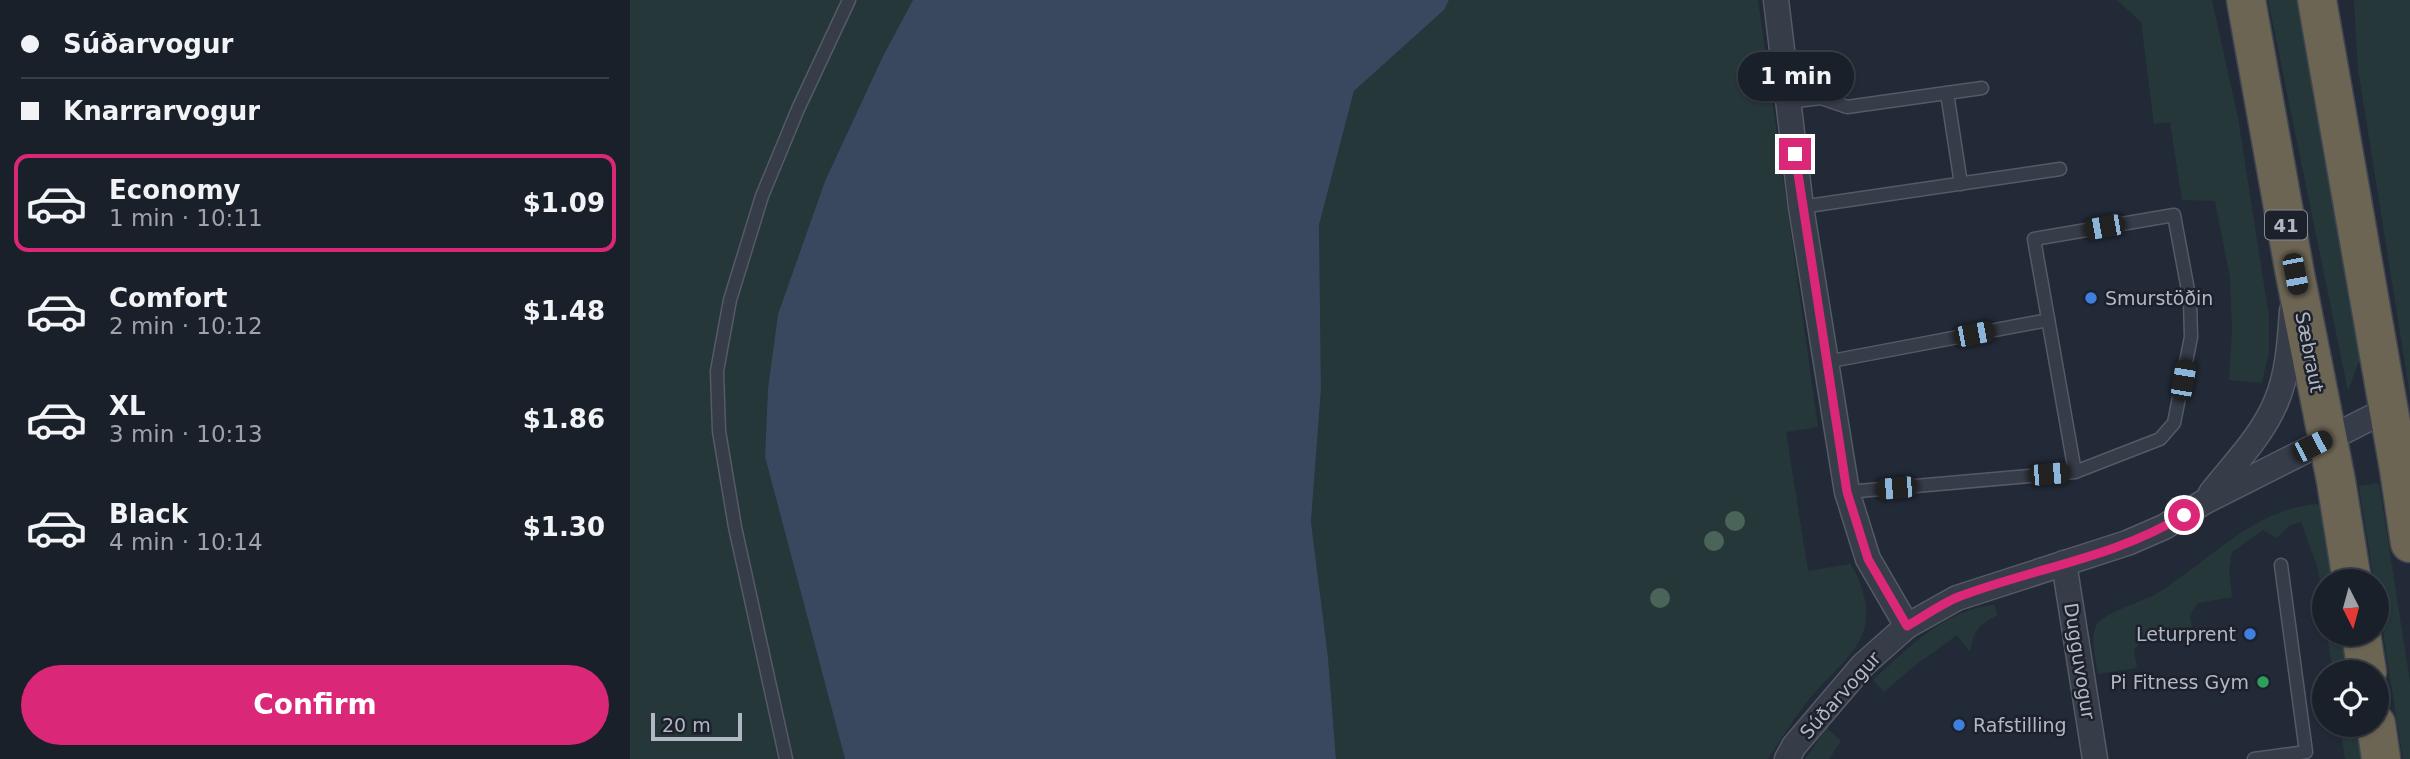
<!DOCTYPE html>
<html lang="en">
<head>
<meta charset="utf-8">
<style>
  body { margin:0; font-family:"DejaVu Sans",sans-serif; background:#272d35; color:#f1f3f6; height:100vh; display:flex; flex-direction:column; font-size:26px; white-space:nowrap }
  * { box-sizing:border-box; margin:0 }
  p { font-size:23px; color:#9fa3a8 }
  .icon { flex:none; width:38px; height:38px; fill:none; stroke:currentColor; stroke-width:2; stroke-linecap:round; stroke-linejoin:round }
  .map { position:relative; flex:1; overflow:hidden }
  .details { display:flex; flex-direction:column; background:#1a2029; width:630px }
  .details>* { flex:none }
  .top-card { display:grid; align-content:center; height:154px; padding:0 21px; background:#1a2029 }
  .needle { width:46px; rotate:174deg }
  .fabs { position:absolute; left:1682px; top:569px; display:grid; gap:14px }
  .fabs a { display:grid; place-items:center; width:77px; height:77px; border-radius:50%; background:#1a2029; box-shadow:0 2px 5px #0004,0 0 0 2px #383e46; font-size:35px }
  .scale { position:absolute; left:21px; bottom:18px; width:91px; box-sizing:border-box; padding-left:7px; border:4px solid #b1b7c4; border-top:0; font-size:19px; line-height:24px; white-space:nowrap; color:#b1b7c4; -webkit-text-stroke:5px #1c212c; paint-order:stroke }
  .end { position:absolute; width:32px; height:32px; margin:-16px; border:9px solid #db2777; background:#fff; box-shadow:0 0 0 4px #fff }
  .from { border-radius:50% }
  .bubble { position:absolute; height:49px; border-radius:24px; background:#1a2029; box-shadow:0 2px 5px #0004,0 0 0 2px #383e46; font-size:23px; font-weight:700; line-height:49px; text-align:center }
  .car { position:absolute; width:21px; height:42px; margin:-21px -10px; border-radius:9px; box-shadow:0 0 5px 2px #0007; background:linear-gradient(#222 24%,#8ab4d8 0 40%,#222 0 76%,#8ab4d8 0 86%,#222 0) }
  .top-card b { display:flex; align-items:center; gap:24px; height:66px; font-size:26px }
  .top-card b+b { border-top:2px solid #383e46 }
  .top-card i { width:18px; height:18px; background:#f1f3f6 }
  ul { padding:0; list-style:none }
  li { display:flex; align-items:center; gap:21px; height:98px; margin:0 14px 10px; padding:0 7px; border:4px solid transparent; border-radius:14px }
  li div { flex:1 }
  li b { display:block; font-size:26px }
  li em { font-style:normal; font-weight:700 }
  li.active { border-color:#db2777 }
  li>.icon { width:63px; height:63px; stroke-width:1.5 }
  .action { display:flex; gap:14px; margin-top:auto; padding:14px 21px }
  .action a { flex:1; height:80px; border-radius:42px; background:#db2777; color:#fff; font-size:28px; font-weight:700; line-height:80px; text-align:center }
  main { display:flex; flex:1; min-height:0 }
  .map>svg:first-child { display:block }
  .green { fill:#263739 }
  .water { fill:#39475f }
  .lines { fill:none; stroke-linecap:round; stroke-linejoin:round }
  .lane-casing { stroke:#545a66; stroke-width:15 }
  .street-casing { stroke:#545a66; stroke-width:27 }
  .highway-casing { stroke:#414752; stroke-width:41 }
  .lane { stroke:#363c48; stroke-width:12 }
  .street { stroke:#363c48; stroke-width:24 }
  .highway { stroke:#6d6554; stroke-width:38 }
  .tree { fill:#4a645a }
  .route { stroke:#db2777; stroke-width:9 }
  .shop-dot { fill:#3f7fe0; stroke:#1c212c; stroke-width:2.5 }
  .leisure-dot { fill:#2e9e5b; stroke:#1c212c; stroke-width:2.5 }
  .labels { text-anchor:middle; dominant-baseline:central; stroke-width:5; stroke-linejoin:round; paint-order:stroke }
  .shield { fill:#1c212c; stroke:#848a96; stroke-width:2 }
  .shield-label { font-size:18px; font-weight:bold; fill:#b1b7c4 }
  .poi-label { font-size:19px; fill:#b1b7c4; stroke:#1c212c; text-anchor:start }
  .street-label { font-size:19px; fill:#b1b7c4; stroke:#1c212c }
</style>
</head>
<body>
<main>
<section class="details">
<div class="top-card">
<b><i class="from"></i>Súðarvogur</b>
<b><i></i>Knarrarvogur</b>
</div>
<ul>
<li class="active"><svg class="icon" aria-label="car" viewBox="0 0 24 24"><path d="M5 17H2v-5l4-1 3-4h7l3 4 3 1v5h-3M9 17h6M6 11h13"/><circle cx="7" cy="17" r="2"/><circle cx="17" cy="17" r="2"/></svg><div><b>Economy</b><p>1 min · 10:11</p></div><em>$1.09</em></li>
<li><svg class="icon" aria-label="car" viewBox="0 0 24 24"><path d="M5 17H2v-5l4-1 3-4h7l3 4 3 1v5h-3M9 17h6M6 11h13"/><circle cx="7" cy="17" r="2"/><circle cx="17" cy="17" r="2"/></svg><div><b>Comfort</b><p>2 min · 10:12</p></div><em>$1.48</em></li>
<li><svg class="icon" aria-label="car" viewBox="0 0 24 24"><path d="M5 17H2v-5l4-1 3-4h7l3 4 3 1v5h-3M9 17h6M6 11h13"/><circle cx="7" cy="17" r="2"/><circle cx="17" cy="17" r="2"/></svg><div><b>XL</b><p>3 min · 10:13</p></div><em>$1.86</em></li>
<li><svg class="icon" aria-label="car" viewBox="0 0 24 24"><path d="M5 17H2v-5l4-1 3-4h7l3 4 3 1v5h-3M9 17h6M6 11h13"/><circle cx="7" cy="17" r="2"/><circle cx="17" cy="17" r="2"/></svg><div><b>Black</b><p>4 min · 10:14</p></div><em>$1.30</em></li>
</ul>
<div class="action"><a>Confirm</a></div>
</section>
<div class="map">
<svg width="1780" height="759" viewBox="0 0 1780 759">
  <rect width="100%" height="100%" fill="#232a37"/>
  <g class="green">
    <polygon points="0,0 283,0 253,56 195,181 148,314 138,388 135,457 215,759 0,759"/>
    <path d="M819 0H1128L1188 427 1156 432 1178 571 1220 564C1227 573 1230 582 1233 593 1248 642 1209 663 1181 697 1165 716 1152 738 1138 759H706L698 657 681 522 691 389 689 225 724 91 814 10Z"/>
    <polygon points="1487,0 1582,0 1608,118 1639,317 1639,352 1632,383 1599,380 1602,329 1600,277 1585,201 1552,200 1540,122 1524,124 1511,22"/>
    <polygon points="1638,0 1667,0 1698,176 1733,351 1718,391"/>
    <polygon points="1724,0 1780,0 1780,395 1728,69"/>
    <polygon points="1749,483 1780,682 1780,759 1773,759 1747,595 1746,581 1744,581 1729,486"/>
    <path d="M1689 504 1695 511 1708 581H1694V612L1688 569 1671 522 1660 525 1647 538 1633 530 1602 552 1599 570 1602 597 1568 603 1560 615 1562 628 1517 633 1504 650 1507 668 1468 674C1466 659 1460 640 1466 626 1471 613 1513 602 1526 594 1579 562 1623 508 1689 504Z"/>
    <path d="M1364 605 1368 615C1348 625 1344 630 1340 652L1327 635 1284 666 1254 692 1243 680C1278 648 1314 610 1364 605Z"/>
    <polygon points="1697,634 1716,634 1723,672 1703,672"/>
    <polygon points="1710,725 1732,725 1737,759 1715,759"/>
    <polygon points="1197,728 1211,741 1199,759 1175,759"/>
  </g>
  <polygon class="water" points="283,0 819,0 814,10 724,91 689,225 691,389 681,522 698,657 706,759 215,759 135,457 138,388 148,314 195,181 253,56"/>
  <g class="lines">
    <defs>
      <g id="lane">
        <polyline points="1317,93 1331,184"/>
        <polyline points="1158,102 1191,98 1217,107 1352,88"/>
        <polyline points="1171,207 1430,169"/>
        <polyline points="1196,362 1418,320"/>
        <polyline points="1217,492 1445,472 1530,439 1544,423 1561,337 1560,301 1544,215 1404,239 1445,472"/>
        <polyline points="156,759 105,527 89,431 87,371 100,300 132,196 168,109 219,0"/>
        <polyline points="1624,759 1676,752 1651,565"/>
      </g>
      <g id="street">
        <polyline points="1146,0 1171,207 1217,492 1238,559 1277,626"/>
        <path d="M1581 493C1603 465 1632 436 1646 402 1658 374 1660 341 1662 311"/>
        <polyline points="1434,563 1465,759"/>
        <polyline points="1157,759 1164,746 1233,665 1277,626 1327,598 1497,543 1534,527 1574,502 1758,409"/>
      </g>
      <g id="highway">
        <polyline points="1616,0 1665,274 1706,481 1722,581"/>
        <polyline points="1687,0 1769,469 1780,543"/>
        <polyline points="1731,634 1737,672"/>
        <polyline points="1746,724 1751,759"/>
      </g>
    </defs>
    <use href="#lane" class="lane-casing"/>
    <use href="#street" class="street-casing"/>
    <use href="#highway" class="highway-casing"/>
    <use href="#lane" class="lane"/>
    <use href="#street" class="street"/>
    <use href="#highway" class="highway"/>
  </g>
  <g class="tree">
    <circle cx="1105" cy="521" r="10"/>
    <circle cx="1084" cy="541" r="10"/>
    <circle cx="1030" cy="598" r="10"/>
  </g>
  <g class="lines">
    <path class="route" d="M1165 154 1217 492 1238 559 1277 626C1293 617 1311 604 1328 597 1403 568 1485 558 1554 515"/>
  </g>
  <g class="shop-dot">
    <circle cx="1461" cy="298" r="7"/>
    <circle cx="1620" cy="634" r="7"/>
    <circle cx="1329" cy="725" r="7"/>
  </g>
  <circle class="leisure-dot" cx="1633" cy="682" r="7"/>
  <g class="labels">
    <rect class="shield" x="1635" y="210.5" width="42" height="29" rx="5"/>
    <g class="shield-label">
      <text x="1656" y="225">41</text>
    </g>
    <g class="poi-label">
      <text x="1475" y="298">Smurstöðin</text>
      <text x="1606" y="634" text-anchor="end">Leturprent</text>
      <text x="1619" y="682" text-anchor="end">Pi Fitness Gym</text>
      <text x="1343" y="725">Rafstilling</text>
    </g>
    <g class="street-label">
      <text transform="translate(1680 352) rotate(79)">Sæbraut</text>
      <text transform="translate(1450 661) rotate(81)">Dugguvogur</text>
      <text transform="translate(1210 695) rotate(-48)">Súðarvogur</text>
    </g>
  </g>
</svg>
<div class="fabs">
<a><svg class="needle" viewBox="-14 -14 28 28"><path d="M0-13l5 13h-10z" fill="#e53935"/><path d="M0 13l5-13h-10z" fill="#9fa3a8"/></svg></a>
<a><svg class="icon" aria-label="locate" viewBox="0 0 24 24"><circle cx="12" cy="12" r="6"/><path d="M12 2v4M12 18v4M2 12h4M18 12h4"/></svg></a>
</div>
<div class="scale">20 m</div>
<i class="end from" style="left:1554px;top:515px"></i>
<i class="end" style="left:1165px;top:154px"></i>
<div class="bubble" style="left:1108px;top:52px;width:116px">1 min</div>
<i class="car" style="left:1474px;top:227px;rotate:260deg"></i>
<i class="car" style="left:1665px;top:274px;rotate:169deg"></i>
<i class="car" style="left:1344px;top:334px;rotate:79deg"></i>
<i class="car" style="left:1553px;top:380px;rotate:10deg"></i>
<i class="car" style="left:1682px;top:446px;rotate:63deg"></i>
<i class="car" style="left:1419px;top:474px;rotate:85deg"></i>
<i class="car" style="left:1266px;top:488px;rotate:265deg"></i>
</div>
</main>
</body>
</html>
